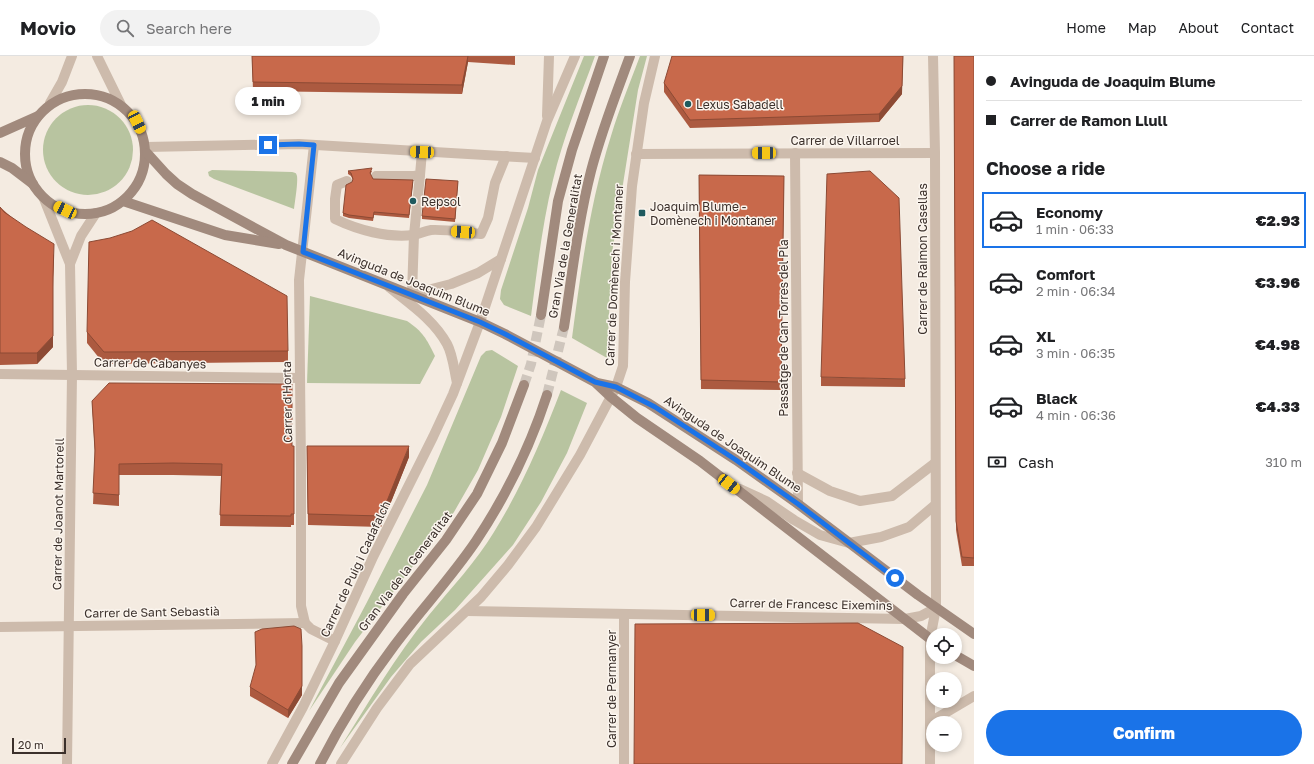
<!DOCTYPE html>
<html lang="en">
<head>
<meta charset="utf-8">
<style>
  body { margin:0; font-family:"Golos Text",sans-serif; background:#f2f2f2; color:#202124; height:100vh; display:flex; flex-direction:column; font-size:15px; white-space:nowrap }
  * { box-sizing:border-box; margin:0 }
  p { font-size:13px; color:#757577 }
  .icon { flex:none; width:22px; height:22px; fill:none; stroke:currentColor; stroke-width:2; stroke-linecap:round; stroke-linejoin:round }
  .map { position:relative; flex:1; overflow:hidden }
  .drawer { display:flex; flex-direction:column; background:#fff; width:340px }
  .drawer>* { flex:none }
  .top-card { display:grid; align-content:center; height:88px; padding:0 12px; background:#fff }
  .tools { position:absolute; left:926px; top:572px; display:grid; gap:8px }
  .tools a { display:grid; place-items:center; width:36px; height:36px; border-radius:50%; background:#fff; box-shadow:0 2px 6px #0003; font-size:20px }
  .scale { position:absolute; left:12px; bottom:10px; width:54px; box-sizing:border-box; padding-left:4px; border:2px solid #3b302b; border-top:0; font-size:11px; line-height:14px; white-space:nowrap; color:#3b302b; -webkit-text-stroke:3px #fbf5ee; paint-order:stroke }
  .end { position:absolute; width:18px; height:18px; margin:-9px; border:5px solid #1a73e8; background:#fff; box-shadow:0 0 0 2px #fff }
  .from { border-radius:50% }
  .bubble { position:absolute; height:28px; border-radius:14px; background:#fff; box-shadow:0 2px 6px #0003; font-size:13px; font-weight:800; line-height:28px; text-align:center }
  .car { position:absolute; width:12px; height:24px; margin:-12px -6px; border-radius:5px; box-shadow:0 0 3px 1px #0007; background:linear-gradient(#f5c518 24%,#345 0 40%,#f5c518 0 76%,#345 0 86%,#f5c518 0) }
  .top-card b { display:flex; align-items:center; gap:14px; height:38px; font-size:15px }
  .top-card b+b { border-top:1px solid #e0e0e0 }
  .top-card i { width:10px; height:10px; background:#202124 }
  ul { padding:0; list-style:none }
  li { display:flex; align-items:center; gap:12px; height:56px; margin:0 8px 6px; padding:0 4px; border:2px solid transparent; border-radius:0px }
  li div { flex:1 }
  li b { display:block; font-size:15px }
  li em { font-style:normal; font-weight:800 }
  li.selected { border-color:#1a73e8 }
  li>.icon { width:36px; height:36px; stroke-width:1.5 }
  h2 { padding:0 12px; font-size:18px; line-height:48px }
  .pay { display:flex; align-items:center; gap:10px; height:44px; padding:0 12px; font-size:15px }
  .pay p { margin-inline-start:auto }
  .button { display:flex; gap:8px; margin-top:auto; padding:8px 12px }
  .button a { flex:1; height:46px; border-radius:24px; background:#1a73e8; color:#fff; font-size:16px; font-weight:800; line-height:46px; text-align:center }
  header { display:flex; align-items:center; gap:24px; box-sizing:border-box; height:56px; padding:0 20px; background:#fff; border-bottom:1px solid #e0e0e0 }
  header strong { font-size:19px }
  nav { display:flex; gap:22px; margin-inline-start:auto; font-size:14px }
  .search { width:280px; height:36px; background:#f2f2f2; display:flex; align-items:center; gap:10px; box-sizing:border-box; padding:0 14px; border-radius:22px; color:#757577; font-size:15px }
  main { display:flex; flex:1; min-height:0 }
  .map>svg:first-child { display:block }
  .green { fill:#b8c4a0 }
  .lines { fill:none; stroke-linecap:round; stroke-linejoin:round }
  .secondary-tunnel { stroke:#cfc6bd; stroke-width:10; stroke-dasharray:10 5; stroke-linecap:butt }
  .lane { stroke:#cdbbac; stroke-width:10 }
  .street { stroke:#cdbbac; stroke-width:10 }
  .secondary { stroke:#a18a7d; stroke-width:10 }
  .wall { fill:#ac5a40 }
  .shaded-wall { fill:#8c4a34 }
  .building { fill:#c8694b; stroke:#8c4a34 }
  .route { stroke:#1a73e8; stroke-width:5 }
  .poi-dot { fill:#1f5a5e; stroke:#fbf5ee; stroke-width:1.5 }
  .labels { text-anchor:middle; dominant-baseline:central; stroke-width:3; stroke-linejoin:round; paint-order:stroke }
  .poi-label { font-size:12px; fill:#3b302b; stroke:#fbf5ee; text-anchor:start }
  .street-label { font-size:12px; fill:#3b302b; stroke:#fbf5ee }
</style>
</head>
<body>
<header>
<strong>Movio</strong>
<div class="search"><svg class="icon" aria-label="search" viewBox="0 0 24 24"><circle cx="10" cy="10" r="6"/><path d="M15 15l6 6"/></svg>Search here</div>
<nav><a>Home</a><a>Map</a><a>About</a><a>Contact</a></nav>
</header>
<main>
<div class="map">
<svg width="974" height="708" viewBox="0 0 974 708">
  <rect width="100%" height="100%" fill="#f4ebe1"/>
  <g class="green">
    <path d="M584 0H595C580 41 563 82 553 124 542 169 537 215 531 260L504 249 500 243 501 234 528 152 538 114Z"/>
    <path d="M640 0H647L638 34 612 197 607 302 572 282C581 214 590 146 611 80 619 53 630 27 640 0Z"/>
    <circle cx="88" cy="94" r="45"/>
    <path d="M212 114 292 116C295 117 296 116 297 120 298 127 295 145 294 153L214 123 209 120 208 116Z"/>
    <path d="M310 240 407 265C423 276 426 282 435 300L420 328 307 327Z"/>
    <polygon points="492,294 518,310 501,361 478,414 454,456 355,586 309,655 366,548 427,429 481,300 486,295"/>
    <path d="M561 334 587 347 567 397 541 446 513 489 455 554 421 586 391 621 340 692C368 647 395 601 429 559 451 532 476 506 494 476 522 431 542 383 561 334Z"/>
  </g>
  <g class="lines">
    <g class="secondary-tunnel">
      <polyline points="524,329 531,308 541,259"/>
      <polyline points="547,339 564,271"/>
    </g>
    <g class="lane">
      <polyline points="376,120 414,120 420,119 422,96"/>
      <path d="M347 125 337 129 335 143V163C358 174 387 182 413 179 419 178 425 175 431 174 445 173 467 177 481 178L488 162 495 127 506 100"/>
      <polyline points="412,238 414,179 420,119"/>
    </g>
    <g class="street">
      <polyline points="97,0 121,49"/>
      <polyline points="50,47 62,26 72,0"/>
      <polyline points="547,60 549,0"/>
      <polyline points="314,89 299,224 301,413 301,550 305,567 311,573 335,585"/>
      <polyline points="146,91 299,88 535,102"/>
      <polyline points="795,97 798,448"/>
      <polyline points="636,98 935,97"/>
      <polyline points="44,143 70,208 72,318 67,708"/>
      <polyline points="70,208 81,180 96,157"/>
      <path d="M389 231C410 248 434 264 447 288 453 299 454 314 457 327"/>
      <polyline points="412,238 451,228 478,217 501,203"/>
      <polyline points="0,318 300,322"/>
      <polyline points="797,417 830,435 860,445 892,440 935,407"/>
      <polyline points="740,433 766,445 794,464 820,479 849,487 881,481 909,471 935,449"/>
      <polyline points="467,555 905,563 921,560 936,552"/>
      <polyline points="624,558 624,708"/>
      <polyline points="0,571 305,567"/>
      <polyline points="930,666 974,640"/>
      <polyline points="272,708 303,651 335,585 373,501 433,381 453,338 480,266 547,65 575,0"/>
      <polyline points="341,708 377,652 410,608 481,541 508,509 536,471 580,399 616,331 623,310 625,226 632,130 644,47 655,0"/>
      <polyline points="930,708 930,583 936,552 936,540 935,97 933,0"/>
    </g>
    <g class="secondary">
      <circle cx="85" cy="98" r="60"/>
      <polyline points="0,77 38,60"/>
      <polyline points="147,97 166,118 177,128 192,138 286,189 480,266 505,278 595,326 611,341 637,362 700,405 933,585"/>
      <polyline points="0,106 12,112 33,128"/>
      <polyline points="123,145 225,179 279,188"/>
      <polyline points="541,259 558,145 572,94 604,0"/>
      <path d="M564 271C572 219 578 166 591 115 601 76 616 38 630 0"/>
      <polyline points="597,327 616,331 648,347 736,404 798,448 918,539 974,578"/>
      <polyline points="955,599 974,610"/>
      <polyline points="292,708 339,627 403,538 446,484 477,438 502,387 524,329"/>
      <path d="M320 708C341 667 366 627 394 590 420 555 451 522 476 485 506 440 530 391 547 339"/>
    </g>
  </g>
  <g class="wall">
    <polygon points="252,0 515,0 515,9 468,6 462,38 253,35"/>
    <polygon points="954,0 974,0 974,510 962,510 956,474"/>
    <polygon points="664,27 902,38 879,66 690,72 664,36"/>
    <polygon points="348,115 372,115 370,119 373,123 413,126 409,162 374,159 373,165 349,162 343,160 343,157 353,124 351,120 348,118"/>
    <polygon points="699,119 784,120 781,334 701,333"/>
    <polygon points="458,125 455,166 422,163 422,160"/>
    <polygon points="0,151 54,199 53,231 53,291 37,308 0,309"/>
    <polygon points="87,276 288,295 288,306 104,308 87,287"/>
    <polygon points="821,321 905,323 905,331 821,330"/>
    <polygon points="92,345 292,390 294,390 294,469 291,469 291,471 220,470 221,420 173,419 119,419 119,450 93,448 95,401"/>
    <polygon points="307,390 409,401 381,471 308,469"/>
    <polygon points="250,631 302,639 288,662 250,640"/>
  </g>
  <g class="shaded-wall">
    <polygon points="468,0 468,6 462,38 462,29"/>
    <polygon points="903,0 902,38 879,66 879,58"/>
    <polygon points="53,280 53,291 37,308 37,297"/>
    <polygon points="409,390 409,401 381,471 381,460"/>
    <polygon points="302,590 302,639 288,662 288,654"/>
  </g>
  <g class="building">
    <polygon points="252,0 468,0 462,29 253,26"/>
    <polygon points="672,0 903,0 902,30 879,58 690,64 664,27"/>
    <polygon points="954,0 974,0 974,502 962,501 956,465"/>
    <polygon points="372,112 370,117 373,123 413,124 409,159 374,156 373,162 349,159 343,157 346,129 352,126 353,123 351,117 348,115"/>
    <polygon points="870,115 899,142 905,323 821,321 827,118"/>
    <polygon points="699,119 784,120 781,326 701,324"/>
    <polygon points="426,123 458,125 455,163 422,160"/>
    <polygon points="0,151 4,156 26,171 54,188 53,221 53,280 37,297 0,297"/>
    <polygon points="152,164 287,240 288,295 104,296 87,276 89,186 110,182 132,175"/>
    <polygon points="109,327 292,328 292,390 294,390 294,458 291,458 291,460 220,459 222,408 173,407 119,408 119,439 93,437 95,394 92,345"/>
    <polygon points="307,390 409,390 381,460 308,458"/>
    <polygon points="858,567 903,591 902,708 634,708 635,568"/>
    <polygon points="294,570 301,573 302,590 302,630 288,654 250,631 256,609 255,576 262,573"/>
  </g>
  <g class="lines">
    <polyline class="route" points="268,89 299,88 314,89 303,196 480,266 505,278 595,326 616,331 655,351 736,404 798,448 895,522"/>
  </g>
  <g class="poi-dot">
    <circle cx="688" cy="48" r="4"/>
    <circle cx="413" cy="145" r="4"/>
    <rect x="638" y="153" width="8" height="8" rx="2"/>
  </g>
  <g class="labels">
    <g class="poi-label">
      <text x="696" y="48">Lexus Sabadell</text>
      <text x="421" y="145">Repsol</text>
      <text x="650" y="150">Joaquim Blume -<tspan x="650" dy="14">Domènech i Montaner</tspan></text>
    </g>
    <g class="street-label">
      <text x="845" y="84">Carrer de Villarroel</text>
      <text transform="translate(565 190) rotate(-80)">Gran Via de la Generalitat</text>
      <text transform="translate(922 203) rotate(-90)">Carrer de Raimon Casellas</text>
      <text transform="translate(614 219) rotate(-87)">Carrer de Domènech i Montaner</text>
      <text transform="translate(414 226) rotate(22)">Avinguda de Joaquim Blume</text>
      <text transform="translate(783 272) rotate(-90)">Passatge de Can Torres del Pla</text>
      <text transform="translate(150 307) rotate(1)">Carrer de Cabanyes</text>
      <text transform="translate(287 346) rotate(-91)">Carrer d'Horta</text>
      <text transform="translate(733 388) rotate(34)">Avinguda de Joaquim Blume</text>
      <text transform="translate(58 458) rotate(-89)">Carrer de Joanot Martorell</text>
      <text transform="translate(355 513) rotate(-65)">Carrer de Puig i Cadafalch</text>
      <text transform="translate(405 515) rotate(-53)">Gran Via de la Generalitat</text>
      <text transform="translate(811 548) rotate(1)">Carrer de Francesc Eixemins</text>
      <text transform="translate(152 556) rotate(-1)">Carrer de Sant Sebastià</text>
      <text transform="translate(611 633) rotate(-90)">Carrer de Permanyer</text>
    </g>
  </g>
</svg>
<div class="tools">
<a><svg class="icon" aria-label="locate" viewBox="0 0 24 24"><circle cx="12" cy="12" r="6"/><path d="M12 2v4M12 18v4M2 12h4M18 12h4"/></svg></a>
<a>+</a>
<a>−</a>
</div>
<div class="scale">20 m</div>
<i class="end from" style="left:895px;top:522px"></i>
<i class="end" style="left:268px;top:89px"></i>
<div class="bubble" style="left:235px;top:31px;width:66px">1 min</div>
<i class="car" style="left:137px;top:66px;rotate:154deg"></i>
<i class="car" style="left:422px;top:96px;rotate:273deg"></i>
<i class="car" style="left:764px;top:97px;rotate:270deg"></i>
<i class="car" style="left:65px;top:154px;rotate:295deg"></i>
<i class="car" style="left:463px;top:176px;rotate:274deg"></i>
<i class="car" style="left:729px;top:428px;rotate:128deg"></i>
<i class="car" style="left:703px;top:559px;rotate:91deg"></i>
</div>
<section class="drawer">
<div class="top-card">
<b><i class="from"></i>Avinguda de Joaquim Blume</b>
<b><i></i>Carrer de Ramon Llull</b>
</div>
<h2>Choose a ride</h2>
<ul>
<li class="selected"><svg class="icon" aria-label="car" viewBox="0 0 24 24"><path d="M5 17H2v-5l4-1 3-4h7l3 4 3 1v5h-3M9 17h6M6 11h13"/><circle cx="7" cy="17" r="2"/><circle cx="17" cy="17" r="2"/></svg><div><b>Economy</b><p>1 min · 06:33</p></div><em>€2.93</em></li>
<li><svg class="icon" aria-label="car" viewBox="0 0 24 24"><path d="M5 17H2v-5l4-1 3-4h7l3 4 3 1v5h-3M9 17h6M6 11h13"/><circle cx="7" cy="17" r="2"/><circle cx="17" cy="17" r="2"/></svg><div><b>Comfort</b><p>2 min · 06:34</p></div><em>€3.96</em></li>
<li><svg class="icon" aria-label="car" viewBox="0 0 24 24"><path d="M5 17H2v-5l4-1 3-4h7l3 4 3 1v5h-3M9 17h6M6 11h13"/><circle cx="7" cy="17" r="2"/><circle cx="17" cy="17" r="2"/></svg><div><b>XL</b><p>3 min · 06:35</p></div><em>€4.98</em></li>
<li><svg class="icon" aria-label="car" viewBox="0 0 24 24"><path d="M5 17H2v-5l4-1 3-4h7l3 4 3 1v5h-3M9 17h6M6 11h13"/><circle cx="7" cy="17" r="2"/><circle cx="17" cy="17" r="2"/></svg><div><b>Black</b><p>4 min · 06:36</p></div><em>€4.33</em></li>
</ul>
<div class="pay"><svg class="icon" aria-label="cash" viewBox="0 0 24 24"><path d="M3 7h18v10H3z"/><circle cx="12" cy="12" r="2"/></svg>Cash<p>310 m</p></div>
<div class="button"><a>Confirm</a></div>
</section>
</main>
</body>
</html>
